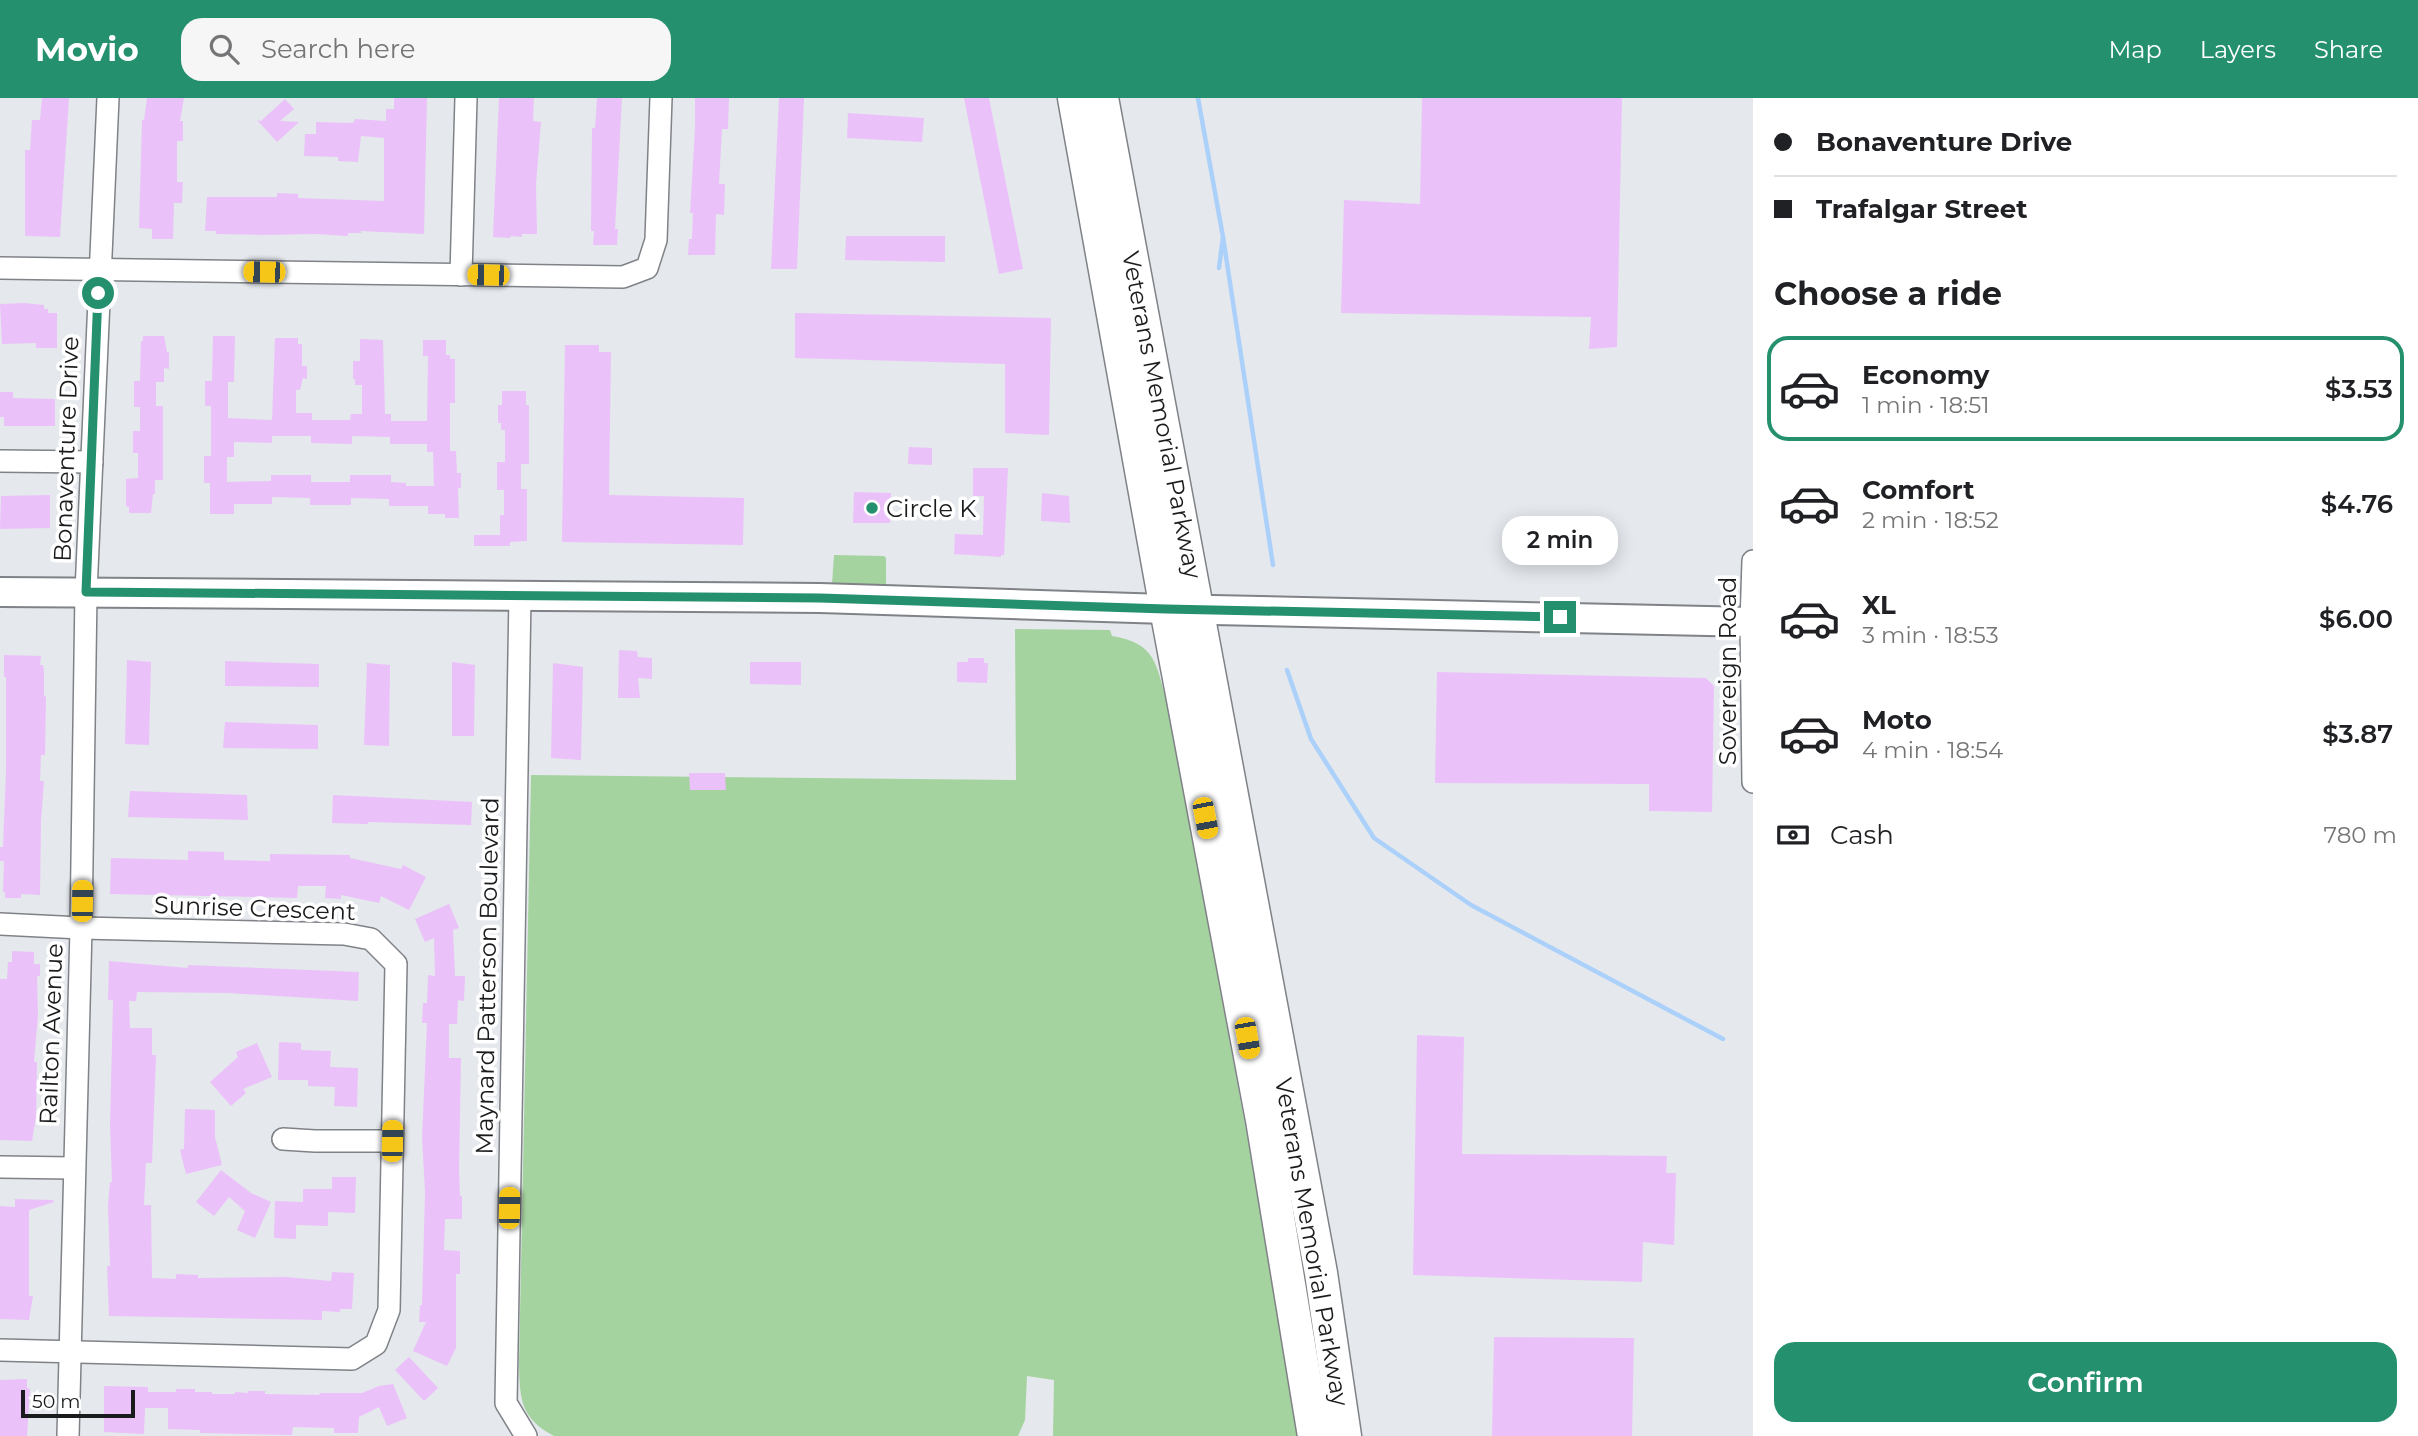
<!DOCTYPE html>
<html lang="en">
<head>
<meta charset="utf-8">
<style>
  body { margin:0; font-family:Montserrat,sans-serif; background:#f6f6f6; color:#202124; height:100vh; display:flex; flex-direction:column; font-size:26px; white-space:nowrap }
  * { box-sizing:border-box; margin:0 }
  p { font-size:23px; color:#757577 }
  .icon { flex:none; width:38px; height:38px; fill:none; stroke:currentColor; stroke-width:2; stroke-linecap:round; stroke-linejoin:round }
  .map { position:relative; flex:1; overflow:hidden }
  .side { display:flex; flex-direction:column; background:#fff; width:665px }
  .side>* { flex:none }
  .top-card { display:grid; align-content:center; height:154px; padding:0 21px; background:#fff }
  .scale { position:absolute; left:21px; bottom:18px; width:114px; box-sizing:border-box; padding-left:7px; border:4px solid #1a1b1d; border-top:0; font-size:19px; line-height:24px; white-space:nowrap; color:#1a1b1d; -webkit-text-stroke:5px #fff; paint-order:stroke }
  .end { position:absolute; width:32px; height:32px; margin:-16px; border:9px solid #25906e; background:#fff; box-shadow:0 0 0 4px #fff }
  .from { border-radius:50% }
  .bubble { position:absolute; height:49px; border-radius:21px; background:#fff; box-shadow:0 4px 18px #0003; font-size:23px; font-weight:600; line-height:49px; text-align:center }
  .car { position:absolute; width:21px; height:42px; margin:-21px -10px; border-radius:9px; box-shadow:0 0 5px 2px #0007; background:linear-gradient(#f5c518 24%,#345 0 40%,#f5c518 0 76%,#345 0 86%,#f5c518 0) }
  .top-card b { display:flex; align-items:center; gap:24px; height:66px; font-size:26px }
  .top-card b+b { border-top:2px solid #e0e0e0 }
  .top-card i { width:18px; height:18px; background:#202124 }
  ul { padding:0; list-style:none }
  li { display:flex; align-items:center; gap:21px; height:105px; margin:0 14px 10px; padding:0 7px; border:4px solid transparent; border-radius:21px }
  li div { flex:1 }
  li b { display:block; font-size:26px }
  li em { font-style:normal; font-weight:600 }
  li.current { border-color:#25906e }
  li>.icon { width:63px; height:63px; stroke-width:1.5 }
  h2 { padding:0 21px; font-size:32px; line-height:84px }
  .pay { display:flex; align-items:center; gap:18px; height:77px; padding:0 21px; font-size:26px }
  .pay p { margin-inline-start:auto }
  .button { display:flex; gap:14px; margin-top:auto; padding:14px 21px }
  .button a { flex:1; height:80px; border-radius:21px; background:#25906e; color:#fff; font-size:28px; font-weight:600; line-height:80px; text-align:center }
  header { display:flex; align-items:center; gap:42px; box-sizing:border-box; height:98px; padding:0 35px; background:#25906e; color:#fff }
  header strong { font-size:33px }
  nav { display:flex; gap:38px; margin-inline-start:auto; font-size:24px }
  .search { width:490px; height:63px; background:#f6f6f6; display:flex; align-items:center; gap:18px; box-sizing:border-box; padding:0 24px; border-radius:21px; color:#757577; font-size:26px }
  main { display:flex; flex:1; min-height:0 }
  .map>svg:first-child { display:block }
  .green { fill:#a5d39f }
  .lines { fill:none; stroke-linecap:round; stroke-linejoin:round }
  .stream { stroke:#abd1fa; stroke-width:4.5 }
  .building { fill:#ebc1f9; fill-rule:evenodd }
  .minor-casing { stroke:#7f8287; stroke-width:24 }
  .major-casing { stroke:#7f8287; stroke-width:32 }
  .highway-casing { stroke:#7f8287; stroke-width:35 }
  .minor { stroke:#fff; stroke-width:21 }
  .major { stroke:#fff; stroke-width:28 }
  .highway { stroke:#fff; stroke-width:32 }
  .route { stroke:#25906e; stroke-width:9 }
  .poi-dot { fill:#25906e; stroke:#fff; stroke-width:2.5 }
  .labels { text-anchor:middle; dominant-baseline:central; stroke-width:7; stroke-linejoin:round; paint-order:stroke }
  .street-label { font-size:24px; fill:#1a1b1d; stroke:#fff }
  .poi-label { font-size:24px; fill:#1a1b1d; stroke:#fff; text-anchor:start }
</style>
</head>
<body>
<header>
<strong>Movio</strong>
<div class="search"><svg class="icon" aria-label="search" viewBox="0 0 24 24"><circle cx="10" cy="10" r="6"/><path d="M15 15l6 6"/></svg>Search here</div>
<nav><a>Map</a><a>Layers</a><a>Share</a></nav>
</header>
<main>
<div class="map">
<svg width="1753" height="1338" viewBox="0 0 1753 1338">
  <rect width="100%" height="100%" fill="#e5e8ed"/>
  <g class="green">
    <polygon points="834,457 884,458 886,460 886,487 882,492 835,491 832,486"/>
    <path d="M1015 531 1110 532 1112 538C1156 545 1156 566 1167 605L1267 1145 1298 1338H1053L1054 1282 1027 1278 1025 1322 1018 1338H554C520 1320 520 1301 519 1266L531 677 1016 682Z"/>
  </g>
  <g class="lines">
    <g class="stream">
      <polyline points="1198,0 1223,139 1219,170"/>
      <polyline points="1223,139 1273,467"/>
      <polyline points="1287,572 1311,641 1374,740 1471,807 1723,941"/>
    </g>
  </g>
  <g class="building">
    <polygon points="42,0 69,0 60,139 25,138 25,52 30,52 32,22 40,22"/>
    <polygon points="147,0 184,0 180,23 183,23 183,43 177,43 177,84 183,84 182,105 174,105 173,141 152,141 152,131 139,130 142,22 144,22"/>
    <polygon points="394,0 427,0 424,136 361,133 361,135 348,135 348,138 316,136 262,137 216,136 216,133 205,133 207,99 277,99 277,95 298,96 298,100 384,103 384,40 361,38 358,64 338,63 338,59 304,58 305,36 316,36 316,24 353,25 355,21 386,23 386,11 394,11"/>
    <polygon points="499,0 534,0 533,23 541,24 536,86 537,136 522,136 522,139 510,138 511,140 493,139"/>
    <polygon points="597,0 622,0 615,131 618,131 617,147 593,147 594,133 591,133 592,30 595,30"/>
    <polygon points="695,0 729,0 728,31 722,31 719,86 725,86 724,117 716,116 715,157 688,157 689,141 692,141 693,115 690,115 695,30"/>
    <polygon points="779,0 804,0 797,171 771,171"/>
    <polygon points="964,0 989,0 1023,171 999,176"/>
    <polygon points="1422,0 1622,0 1617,249 1589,251 1591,219 1341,215 1344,102 1420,106"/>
    <polygon points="285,1 294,11 280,23 299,24 277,44 257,22 261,23"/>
    <polygon points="848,15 924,20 922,44 847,40"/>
    <polygon points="846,138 945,138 945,164 845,162"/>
    <polygon points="24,205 44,207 44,211 48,211 48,215 57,215 57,250 36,250 36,245 2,246 0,206"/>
    <polygon points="795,215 1051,220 1049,337 1005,335 1005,266 795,260"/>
    <polygon points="143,238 164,238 167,254 169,254 169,271 164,270 164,284 156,284 156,308 163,308 163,382 155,382 155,396 153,396 151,415 129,415 129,409 126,408 126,381 138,380 138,355 133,355 133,333 140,333 140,309 134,309 134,283 140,283 141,243 143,243"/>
    <path d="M213 238H235L234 284H228V320L272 322 275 240H298V246H302V268H307V281L303 280 300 292H296V315H312V322H350L351 316H362V287H355V281H353V263H360V241L383 242 385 316H391V323H427L428 258H423V242H446V257H450V261H455V305H450V353H456L457 375H461V390H458L459 420H445V416H428V408H389V401L351 400V407H310V400L272 399V406H234V416H210V385H204V358H211V308H205V283H212ZM272 338H311V345L352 346V338L390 339V346H427V354H433L434 388H406V385L391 384V377H350V384H311V377H271V383L227 384V359H234V344L272 345Z"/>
    <polygon points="565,247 599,247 599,254 611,254 609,397 744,400 743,447 562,444"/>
    <polygon points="502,293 526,293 526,307 529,307 529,366 521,366 521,391 527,391 527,443 510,444 510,448 474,448 474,437 500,437 500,417 504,417 504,392 497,392 497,364 505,364 505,332 501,332 501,325 498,325 498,307 502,307"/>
    <polygon points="0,294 13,294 13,300 55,301 55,328 4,328 4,319 0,319"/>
    <polygon points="909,349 932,350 932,367 908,366"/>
    <polygon points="973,370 1008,370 1004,457 1001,457 1001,459 954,456 955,436 983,437 984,398 973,398"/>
    <polygon points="854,394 891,395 890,425 853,425"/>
    <polygon points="1042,395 1069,398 1070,425 1041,423"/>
    <polygon points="50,397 50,430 0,431 1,398"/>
    <polygon points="619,552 637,553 638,559 652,560 652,581 638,580 640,600 618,600"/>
    <polygon points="4,557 41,558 40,567 43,567 44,572 44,598 46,599 45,657 41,657 40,683 44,683 41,723 40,797 21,796 21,800 5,800 5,794 3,794 4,763 0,763 0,749 3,749 6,672 6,579 4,579"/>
    <polygon points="968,560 984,560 984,565 988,565 987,585 957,584 957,564 968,564"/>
    <polygon points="127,562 151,564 149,647 125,646"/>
    <polygon points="225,563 319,566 319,589 225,588"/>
    <polygon points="452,564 475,567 474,638 452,638"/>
    <polygon points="750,564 801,564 801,587 750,586"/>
    <polygon points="367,565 390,567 389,648 364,647"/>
    <polygon points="553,565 583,569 581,662 551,660"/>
    <polygon points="1437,574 1706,580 1714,588 1712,714 1649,713 1649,686 1435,685"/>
    <polygon points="225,624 318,627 318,651 223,650"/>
    <polygon points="689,675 725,675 726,692 690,692"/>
    <polygon points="130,693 247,697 248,722 128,719"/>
    <polygon points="333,697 472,704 471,727 368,724 368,726 332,725"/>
    <polygon points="188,753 224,754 224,762 270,763 270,756 350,757 350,760 401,771 403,767 426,779 409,812 381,798 379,805 341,797 341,801 325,800 326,788 298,788 297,800 110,796 111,760 188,762"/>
    <polygon points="449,806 459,830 453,832 455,878 465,878 464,903 458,902 457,926 449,926 449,960 461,960 459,1071 460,1098 462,1098 462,1121 445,1121 444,1152 460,1153 460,1176 456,1176 456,1250 447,1268 413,1253 426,1224 419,1224 420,1207 422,1207 425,1094 422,1039 427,925 422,925 423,905 427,905 428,877 435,878 434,840 425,844 415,821"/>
    <polygon points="12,853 34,854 34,866 40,866 40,878 37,878 38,917 34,964 37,964 36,1019 32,1043 0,1042 0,881 7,881 8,864 12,864"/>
    <polygon points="109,863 188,870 188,867 359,874 358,903 228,895 137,894 136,903 129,903 130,930 152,930 152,957 156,957 152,1065 146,1065 144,1107 151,1107 152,1180 176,1181 176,1176 198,1177 198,1180 286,1179 331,1183 332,1174 354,1175 352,1211 340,1211 340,1214 322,1213 322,1222 109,1218 107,1168 110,1168 108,1107 110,1084 112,1084 110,1028 113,902 108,902"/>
    <polygon points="1417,937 1464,939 1462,1056 1667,1058 1666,1075 1676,1075 1674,1147 1643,1144 1642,1184 1413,1177"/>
    <polygon points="279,944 301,945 301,952 331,953 330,969 358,970 357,1009 334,1008 335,989 308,988 308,982 278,982"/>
    <polygon points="257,945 272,979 243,991 246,995 231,1008 210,984 238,959 236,954"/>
    <polygon points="185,1011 215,1012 215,1039 222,1067 186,1076 180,1052 184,1051"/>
    <polygon points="221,1072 251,1095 271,1104 255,1140 237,1132 245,1113 229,1099 214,1118 196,1104"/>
    <polygon points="332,1079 356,1079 355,1115 328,1114 328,1128 296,1127 296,1141 274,1140 275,1103 303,1104 303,1091 332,1091"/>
    <polygon points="15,1101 53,1102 54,1104 29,1112 29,1198 33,1198 29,1222 0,1221 0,1108 15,1109"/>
    <polygon points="1494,1239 1634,1240 1632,1338 1492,1338"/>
    <polygon points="409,1259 438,1290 424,1303 395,1272"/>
    <polygon points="27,1281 27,1290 30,1291 27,1338 0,1338 0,1282"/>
    <polygon points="393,1286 407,1320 387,1328 379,1309 359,1319 358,1335 334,1335 334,1330 293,1329 292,1337 200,1335 200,1332 168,1331 168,1310 145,1310 144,1336 104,1334 104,1288 148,1289 148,1294 176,1294 176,1291 195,1291 195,1294 212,1294 212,1296 235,1296 235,1294 248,1295 248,1293 265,1293 265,1296 319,1297 320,1295 362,1295 379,1288"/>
  </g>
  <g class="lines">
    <defs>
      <g id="minor">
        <polyline points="0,170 623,179 647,170 656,142 661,0"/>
        <polyline points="461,177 466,0"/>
        <polyline points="0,363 92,364"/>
        <polyline points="1753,463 1751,524 1753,684"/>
        <polyline points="520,498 506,1305 526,1338"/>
        <polyline points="0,826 81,830 344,836 371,841 396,866 389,1212 376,1246 352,1261 0,1252"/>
        <polyline points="283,1041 315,1043 392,1043"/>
        <polyline points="0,1069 73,1070"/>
        <polyline points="68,1338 81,830 86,494 108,0"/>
      </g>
      <polyline id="major" points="0,494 820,500 1166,511 1753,524"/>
      <g id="highway">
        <polyline points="1074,0 1166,511 1262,1022 1314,1338"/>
        <polyline points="1102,0 1321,1175 1345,1338"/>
      </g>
    </defs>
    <use href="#minor" class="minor-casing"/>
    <use href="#major" class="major-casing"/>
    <use href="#highway" class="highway-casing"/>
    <use href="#minor" class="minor"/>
    <use href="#major" class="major"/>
    <use href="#highway" class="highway"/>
  </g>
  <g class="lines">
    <polyline class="route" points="98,195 86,494 820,500 1166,511 1560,519"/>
  </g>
  <circle class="poi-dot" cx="872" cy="410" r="7"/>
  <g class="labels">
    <g class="street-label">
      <text transform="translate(1162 317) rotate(79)">Veterans Memorial Parkway</text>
      <text transform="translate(66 351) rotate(-88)">Bonaventure Drive</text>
      <text transform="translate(1727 573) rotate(-90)">Sovereign Road</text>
      <text transform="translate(255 810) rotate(2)">Sunrise Crescent</text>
      <text transform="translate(487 878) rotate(-89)">Maynard Patterson Boulevard</text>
      <text transform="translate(51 936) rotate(-88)">Railton Avenue</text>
      <text transform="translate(1312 1144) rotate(80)">Veterans Memorial Parkway</text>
    </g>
    <g class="poi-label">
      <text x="886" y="410">Circle K</text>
    </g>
  </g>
</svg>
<div class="scale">50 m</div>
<i class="end from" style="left:98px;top:195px"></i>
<i class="end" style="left:1560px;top:519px"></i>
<div class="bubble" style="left:1502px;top:418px;width:116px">2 min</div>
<i class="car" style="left:264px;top:174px;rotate:271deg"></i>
<i class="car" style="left:488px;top:177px;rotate:271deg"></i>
<i class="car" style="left:1205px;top:720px;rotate:169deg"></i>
<i class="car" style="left:82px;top:803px;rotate:1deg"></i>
<i class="car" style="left:1247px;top:940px;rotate:170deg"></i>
<i class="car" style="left:392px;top:1043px;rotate:1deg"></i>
<i class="car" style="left:509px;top:1110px;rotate:1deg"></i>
</div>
<section class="side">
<div class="top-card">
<b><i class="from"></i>Bonaventure Drive</b>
<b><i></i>Trafalgar Street</b>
</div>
<h2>Choose a ride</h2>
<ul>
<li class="current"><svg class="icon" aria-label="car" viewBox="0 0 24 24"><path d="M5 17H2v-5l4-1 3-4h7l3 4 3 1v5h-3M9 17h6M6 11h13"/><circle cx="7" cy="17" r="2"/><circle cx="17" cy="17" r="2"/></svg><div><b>Economy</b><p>1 min · 18:51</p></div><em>$3.53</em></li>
<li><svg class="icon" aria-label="car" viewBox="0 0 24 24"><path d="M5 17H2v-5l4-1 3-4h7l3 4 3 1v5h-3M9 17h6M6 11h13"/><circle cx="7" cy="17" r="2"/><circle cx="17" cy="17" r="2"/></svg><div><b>Comfort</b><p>2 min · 18:52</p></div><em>$4.76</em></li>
<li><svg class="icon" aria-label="car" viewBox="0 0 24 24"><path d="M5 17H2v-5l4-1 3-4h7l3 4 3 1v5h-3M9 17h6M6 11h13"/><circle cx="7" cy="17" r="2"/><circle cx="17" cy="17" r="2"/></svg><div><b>XL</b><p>3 min · 18:53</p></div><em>$6.00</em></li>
<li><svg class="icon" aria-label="car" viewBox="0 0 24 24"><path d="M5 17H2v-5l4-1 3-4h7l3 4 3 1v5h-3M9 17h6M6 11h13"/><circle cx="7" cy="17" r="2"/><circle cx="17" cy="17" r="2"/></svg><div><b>Moto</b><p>4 min · 18:54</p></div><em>$3.87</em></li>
</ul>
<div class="pay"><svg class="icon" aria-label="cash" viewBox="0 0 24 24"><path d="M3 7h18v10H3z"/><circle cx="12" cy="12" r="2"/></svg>Cash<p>780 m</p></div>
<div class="button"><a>Confirm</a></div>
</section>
</main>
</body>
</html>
